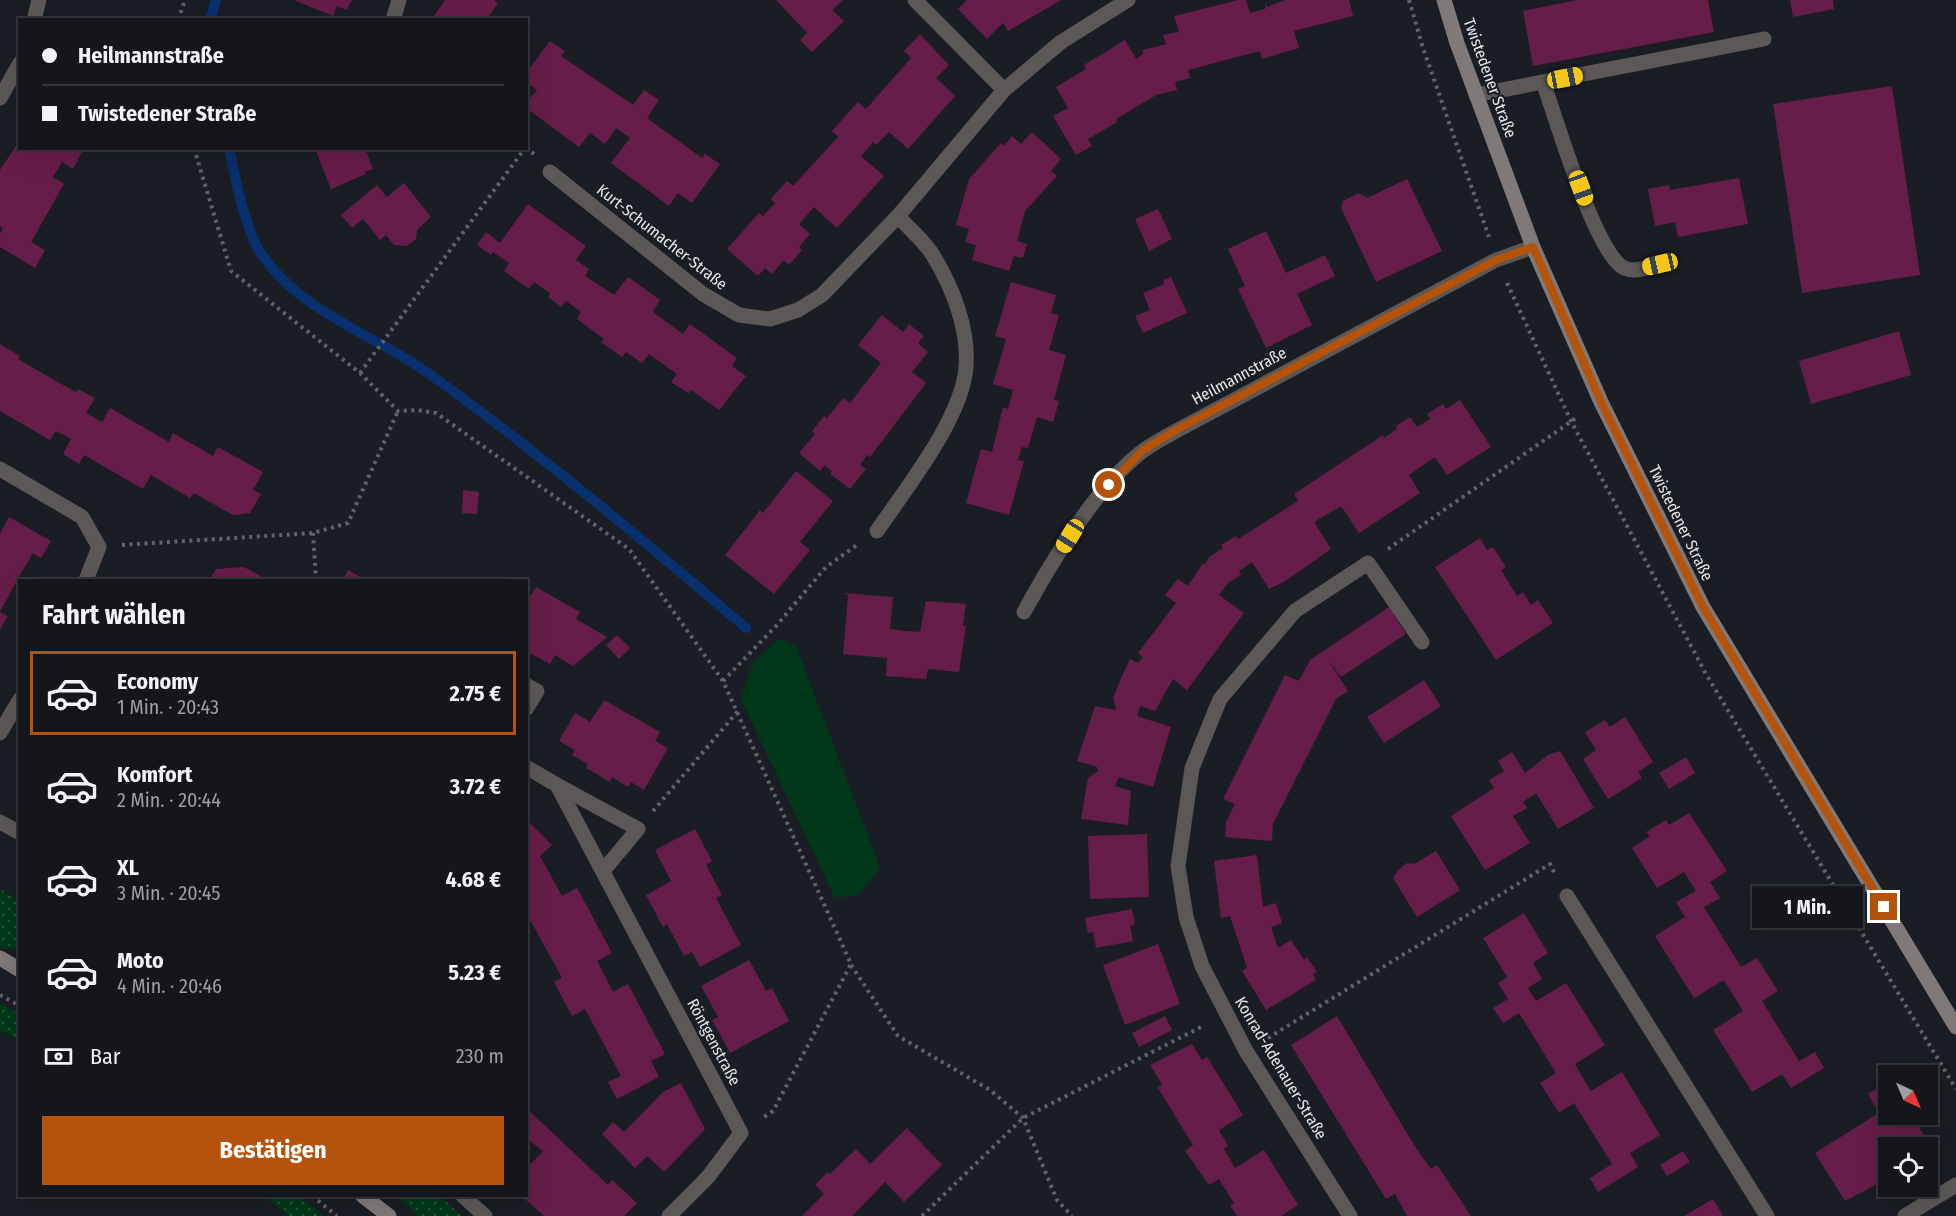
<!DOCTYPE html>
<html lang="de">
<head>
<meta charset="utf-8">
<style>
  body { margin:0; font-family:"Fira Sans Condensed",sans-serif; background:#212328; color:#f1f3f6; height:100vh; display:flex; flex-direction:column; font-size:22px; white-space:nowrap }
  * { box-sizing:border-box; margin:0 }
  p { font-size:20px; color:#9d9fa3 }
  .icon { flex:none; width:33px; height:33px; fill:none; stroke:currentColor; stroke-width:2; stroke-linecap:round; stroke-linejoin:round }
  .map { position:relative; flex:1; overflow:hidden }
  .panel { position:absolute; left:18px; top:579px; width:510px; height:618px; display:flex; flex-direction:column; background:#14161b; border-radius:0px; box-shadow:0 6px 24px #0002,0 0 0 2px #33353a }
  .panel>* { flex:none }
  .guide { position:absolute; left:18px; top:18px; width:510px; height:132px; border-radius:0px; box-shadow:0 6px 24px #0002,0 0 0 2px #33353a; display:grid; align-content:center; height:132px; padding:0 24px; background:#14161b }
  .needle { width:39px; rotate:136deg }
  .tools { position:absolute; left:1878px; top:1065px; display:grid; gap:12px }
  .tools a { display:grid; place-items:center; width:60px; height:60px; border-radius:0px; background:#14161b; box-shadow:0 6px 24px #0002,0 0 0 2px #33353a; font-size:30px }
  .end { position:absolute; width:27px; height:27px; margin:-14px; border:8px solid #b45309; background:#fff; box-shadow:0 0 0 3px #fff }
  .from { border-radius:50% }
  .bubble { position:absolute; height:42px; border-radius:0px; background:#14161b; box-shadow:0 6px 24px #0002,0 0 0 2px #33353a; font-size:20px; font-weight:700; line-height:42px; text-align:center }
  .car { position:absolute; width:18px; height:36px; margin:-18px -9px; border-radius:8px; box-shadow:0 0 4px 2px #0007; background:linear-gradient(#f5c518 24%,#345 0 40%,#f5c518 0 76%,#345 0 86%,#f5c518 0) }
  .guide b { display:flex; align-items:center; gap:21px; height:57px; font-size:22px }
  .guide b+b { border-top:2px solid #33353a }
  .guide i { width:15px; height:15px; background:#f1f3f6 }
  ul { padding:0; list-style:none }
  li { display:flex; align-items:center; gap:18px; height:84px; margin:0 12px 9px; padding:0 12px; border:3px solid transparent; border-radius:0px }
  li div { flex:1 }
  li b { display:block; font-size:22px }
  li em { font-style:normal; font-weight:700 }
  li.selected { border-color:#b45309 }
  li>.icon { width:54px; height:54px; stroke-width:1.5 }
  h2 { padding:0 24px; font-size:27px; line-height:72px }
  .pay { display:flex; align-items:center; gap:15px; height:66px; padding:0 24px; font-size:22px }
  .pay p { margin-inline-start:auto }
  .primary-button { display:flex; gap:12px; margin-top:auto; padding:12px 24px }
  .primary-button a { flex:1; height:69px; border-radius:0px; background:#b45309; color:#fff; font-size:24px; font-weight:700; line-height:69px; text-align:center }
  .map>svg:first-child { display:block }
  .grass { fill:url(#grass-dots) }
  .park { fill:#003819 }
  .lines { fill:none; stroke-linecap:round; stroke-linejoin:round }
  .stream { stroke:#08306e; stroke-width:10 }
  .building { fill:#671d49 }
  .path { stroke:#606369; stroke-width:4; stroke-dasharray:3 4.5; stroke-linecap:butt }
  .lane { stroke:#5c5858; stroke-width:15 }
  .street { stroke:#5c5858; stroke-width:15 }
  .secondary { stroke:#80797a; stroke-width:15 }
  .route { stroke:#b45309; stroke-width:8 }
  .labels { text-anchor:middle; dominant-baseline:central; stroke-width:4.5; stroke-linejoin:round; paint-order:stroke }
  .street-label { font-size:16px; fill:#e5e8ec; stroke:#1a1e24 }
</style>
</head>
<body>
<div class="map">
<svg width="1956" height="1216" viewBox="0 0 1956 1216">
  <defs>
    <pattern id="grass-dots" width="8" height="8" patternUnits="userSpaceOnUse" patternTransform="scale(1.5)"><rect width="8" height="8" fill="#003819"/><path d="M2 2h.1M6 6h.1" fill="none" stroke="#25553b" stroke-width="1.8" stroke-linecap="round"/></pattern>
  </defs>
  <rect width="100%" height="100%" fill="#1a1e24"/>
  <g class="grass">
    <polygon points="0,889 19,901 19,950 0,947"/>
    <polygon points="0,1003 19,1014 19,1041 0,1030"/>
    <polygon points="263,1196 298,1196 324,1216 289,1216"/>
    <polygon points="396,1196 440,1196 462,1216 419,1216"/>
  </g>
  <polygon class="park" points="779,639 796,646 880,868 858,895 835,898 741,699 753,663"/>
  <g class="lines">
    <g class="stream">
      <polyline points="210,20 216,0"/>
      <path d="M229 148C235 177 245 228 260 252 298 311 373 334 428 373 538 452 643 540 746 628"/>
    </g>
  </g>
  <g class="building">
    <polygon points="294,0 355,0 351,1 347,10 337,6 333,16"/>
    <polygon points="445,0 494,0 498,3 486,20 431,20"/>
    <polygon points="776,0 843,0 832,10 844,21 812,52 800,40 807,33"/>
    <polygon points="967,0 1061,0 1008,31 1003,23 987,39 958,9"/>
    <polygon points="1238,0 1246,0 1250,13 1265,9 1265,3 1267,7 1285,0 1349,0 1353,16 1294,31 1299,48 1262,59 1260,51 1188,70 1190,78 1175,82 1177,90 1156,95 1116,119 1117,122 1088,139 1092,146 1076,155 1053,116 1068,108 1056,87 1086,69 1084,65 1125,40 1136,59 1143,54 1143,50 1166,44 1163,35 1179,32 1174,16"/>
    <polygon points="1577,0 1708,0 1714,32 1533,66 1523,11"/>
    <polygon points="1790,0 1833,0 1834,9 1793,17"/>
    <polygon points="920,34 949,65 936,78 955,96 908,149 889,132 876,145 873,142 861,156 884,176 837,228 814,207 799,224 810,234 799,247 802,250 789,265 784,260 772,274 765,268 758,276 727,249 759,213 763,216 775,203 771,199 787,181 793,186 838,137 832,131 858,102 866,109 888,84 911,58 904,51"/>
    <polygon points="550,41 565,51 561,56 633,105 644,90 659,100 647,118 702,158 705,154 720,164 692,203 678,193 669,206 611,163 630,138 616,128 605,144 590,133 579,147 526,108 526,103 537,90 526,82 526,73"/>
    <polygon points="1892,86 1920,275 1802,293 1773,104"/>
    <polygon points="1032,132 1061,159 1051,171 1057,176 1025,211 1017,241 1027,244 1023,258 1014,256 1009,271 972,260 976,245 965,242 969,229 956,225 969,179 1001,143 1004,146 1012,136 1021,144"/>
    <polygon points="20,140 20,148 84,148 73,169 62,162 53,177 64,184 31,242 45,250 35,268 0,247 0,234 3,228 0,226 0,170"/>
    <polygon points="315,148 365,148 373,169 365,172 366,174 331,189"/>
    <polygon points="1739,178 1748,224 1678,237 1675,222 1655,226 1648,189 1669,185 1670,190"/>
    <polygon points="1407,179 1442,251 1376,282 1341,208 1343,201 1358,193 1367,198"/>
    <polygon points="404,183 431,217 417,230 416,239 407,246 394,245 386,235 380,240 363,219 352,228 341,215 377,185 387,197"/>
    <polygon points="528,204 586,246 576,260 589,269 585,276 614,295 628,277 660,300 653,311 654,313 683,334 690,324 737,358 732,366 746,376 719,410 691,390 688,393 671,382 677,374 649,354 642,363 626,352 622,357 601,342 604,339 577,319 581,312 566,301 561,307 548,297 550,293 534,282 529,289 504,271 509,263 493,252 491,255 477,245 486,232 500,243"/>
    <polygon points="1158,209 1172,239 1149,251 1135,219"/>
    <polygon points="1266,231 1286,273 1325,255 1335,276 1297,294 1312,325 1266,348 1238,289 1245,286 1228,249"/>
    <polygon points="1171,277 1187,313 1143,333 1135,316 1150,310 1143,293 1164,284 1163,280"/>
    <polygon points="1011,282 1056,295 1051,313 1059,315 1049,350 1066,355 1054,400 1059,401 1053,422 1037,417 1028,448 1022,447 1018,460 1024,461 1009,515 966,503 981,449 992,452 1003,407 1008,409 1013,390 993,384 1006,339 995,336"/>
    <polygon points="882,315 903,332 909,324 924,336 918,343 928,352 912,372 926,383 870,457 867,455 860,465 866,469 850,489 830,474 832,471 825,465 820,471 799,453 815,434 812,431 824,416 827,418 843,398 850,403 881,363 858,345"/>
    <polygon points="1899,331 1911,375 1811,404 1799,361"/>
    <polygon points="0,344 20,356 18,359 47,376 76,392 78,389 95,398 86,413 102,422 110,408 169,442 173,433 213,456 218,447 263,472 253,490 261,494 250,513 233,515 194,493 190,498 151,475 143,489 84,455 79,464 63,454 71,439 56,431 50,440 0,411"/>
    <polygon points="1460,400 1491,447 1447,475 1435,457 1409,475 1420,493 1359,533 1341,506 1314,522 1331,549 1284,582 1269,589 1252,562 1239,571 1241,575 1228,583 1219,595 1244,613 1187,690 1173,679 1155,711 1140,706 1137,716 1171,727 1153,787 1119,777 1115,786 1131,791 1128,825 1081,819 1088,778 1098,771 1097,767 1077,761 1095,706 1116,710 1113,698 1122,676 1130,659 1138,663 1143,657 1138,653 1176,603 1165,595 1178,579 1188,586 1203,563 1205,565 1209,557 1223,548 1221,545 1236,536 1238,539 1298,501 1294,494 1383,435 1384,438 1397,429 1396,426 1410,417 1417,427 1430,419 1427,414 1443,404 1446,409"/>
    <polygon points="796,471 833,501 800,542 810,550 774,594 725,555 760,510 763,513"/>
    <polygon points="463,490 479,492 477,514 462,513"/>
    <polygon points="9,517 51,541 41,558 33,553 16,582 0,612 8,616 0,630 0,534"/>
    <polygon points="1480,538 1487,550 1493,547 1506,567 1501,570 1517,596 1523,592 1531,605 1538,600 1553,623 1496,660 1435,567"/>
    <polygon points="244,567 268,580 209,580 216,569"/>
    <polygon points="348,570 366,580 343,580"/>
    <polygon points="536,587 580,612 576,619 607,637 573,666 555,655 550,664 526,651 526,603"/>
    <polygon points="844,593 893,597 890,629 906,631 920,632 926,601 966,604 963,626 966,626 959,672 928,669 926,679 886,676 887,658 843,654 848,595"/>
    <polygon points="1389,607 1406,634 1341,677 1327,658 1348,691 1336,699 1273,824 1272,841 1225,837 1226,822 1235,804 1223,799 1285,675 1299,681 1310,660"/>
    <polygon points="617,635 630,648 619,659 606,645"/>
    <polygon points="1424,680 1441,706 1384,743 1367,717"/>
    <polygon points="604,700 660,732 655,741 668,748 644,790 631,782 628,787 612,777 610,782 586,768 588,764 572,755 575,750 559,741 575,713 590,722"/>
    <polygon points="1625,717 1653,762 1638,772 1642,778 1608,799 1583,759 1596,750 1585,732 1605,720 1610,727"/>
    <polygon points="1560,751 1594,808 1558,829 1536,793 1523,802 1527,808 1513,816 1530,843 1485,870 1451,816 1494,788 1489,780 1504,771 1498,761 1512,752 1525,773 1548,755"/>
    <polygon points="1686,757 1695,773 1669,789 1659,773"/>
    <polygon points="1689,813 1727,871 1710,882 1720,898 1704,907 1741,967 1757,958 1778,991 1762,1001 1799,1061 1815,1052 1824,1068 1791,1088 1782,1074 1752,1092 1713,1030 1743,1011 1724,980 1694,998 1655,936 1685,917 1676,902 1696,891 1684,872 1657,888 1632,848 1650,836 1646,832 1666,820 1669,825"/>
    <polygon points="526,819 552,845 540,856 562,896 577,888 612,953 597,961 613,992 628,984 665,1054 651,1061 659,1077 617,1099 608,1082 621,1076 585,1009 572,1016 554,982 562,978 528,916 526,917"/>
    <polygon points="695,829 712,861 706,865 722,895 716,898 741,945 700,967 692,952 684,956 667,924 663,927 646,895 671,881 655,850"/>
    <polygon points="1147,834 1149,897 1090,899 1088,836"/>
    <polygon points="1436,851 1460,890 1417,917 1393,878 1398,870 1407,863 1414,864"/>
    <polygon points="1257,855 1263,907 1276,903 1282,923 1271,927 1278,948 1291,940 1304,960 1307,957 1317,972 1313,974 1316,980 1266,1010 1242,971 1247,968 1230,916 1221,918 1214,861"/>
    <polygon points="1132,909 1135,924 1130,926 1133,941 1096,948 1093,932 1088,933 1085,918"/>
    <polygon points="1524,913 1548,953 1533,963 1542,979 1528,988 1536,1001 1566,983 1605,1045 1575,1064 1583,1078 1591,1091 1622,1072 1660,1135 1630,1153 1638,1167 1598,1192 1590,1178 1612,1164 1574,1103 1559,1113 1540,1083 1556,1073 1519,1013 1503,1023 1493,1008 1508,999 1498,983 1507,977 1483,938"/>
    <polygon points="1158,944 1180,1004 1125,1025 1103,965"/>
    <polygon points="749,960 766,991 772,988 789,1021 730,1053 712,1020 718,1017 701,986"/>
    <polygon points="1165,1016 1172,1030 1139,1047 1132,1033"/>
    <polygon points="1337,1016 1414,1145 1431,1169 1437,1165 1471,1216 1407,1216 1395,1194 1386,1199 1291,1045"/>
    <polygon points="1192,1044 1202,1060 1207,1057 1243,1115 1219,1130 1228,1146 1224,1149 1235,1168 1264,1150 1298,1205 1281,1216 1237,1216 1230,1206 1234,1203 1219,1179 1209,1185 1185,1151 1193,1145 1158,1088 1162,1084 1150,1065"/>
    <polygon points="1888,1082 1888,1114 1911,1114 1927,1141 1916,1148 1888,1148 1888,1174 1882,1178 1883,1181 1845,1201 1815,1153 1879,1113 1868,1094"/>
    <polygon points="681,1083 705,1129 664,1172 647,1156 635,1168 602,1134 613,1122 624,1132 663,1092"/>
    <polygon points="526,1108 608,1185 612,1180 637,1203 624,1216 544,1216 522,1196 526,1196 526,1169 543,1151 526,1138"/>
    <polygon points="907,1128 942,1165 904,1202 885,1182 852,1216 802,1216 824,1194 815,1185 828,1172 830,1174 856,1149 870,1164"/>
    <polygon points="1683,1151 1690,1162 1667,1176 1660,1165"/>
    <polygon points="1713,1199 1723,1216 1684,1216"/>
  </g>
  <g class="lines">
    <g class="path">
      <polyline points="1409,0 1423,48 1489,237"/>
      <polyline points="178,20 185,0"/>
      <polyline points="526,147 534,154"/>
      <polyline points="194,148 231,271 360,373 398,411 417,410 436,413 629,549 723,681 851,964 773,1111 761,1119"/>
      <polyline points="1507,283 1571,421 1706,674 1956,1089"/>
      <polyline points="360,373 525,148"/>
      <polyline points="313,533 316,580"/>
      <polyline points="122,545 313,533 348,523 398,411"/>
      <polyline points="1388,549 1579,416"/>
      <polyline points="723,681 776,626 826,567 857,545"/>
      <polyline points="653,811 738,711"/>
      <polyline points="851,965 898,1036 990,1090 1023,1118 1057,1200 1072,1216"/>
      <polyline points="0,995 20,1006"/>
      <polyline points="1268,1038 1550,864 1555,874"/>
      <polyline points="312,1196 337,1216"/>
      <polyline points="922,1216 1023,1118 1205,1025"/>
    </g>
    <g class="lane">
      <path d="M1543 82C1556 118 1595 253 1624 268 1635 273 1649 267 1660 264"/>
      <polyline points="1476,95 1764,39"/>
      <path d="M1024 612C1052 561 1098 484 1144 450 1154 443 1165 437 1176 431L1496 260 1533 247"/>
    </g>
    <g class="street">
      <polyline points="915,0 1004,90"/>
      <polyline points="34,20 39,0"/>
      <polyline points="393,20 399,0"/>
      <polyline points="0,98 20,63"/>
      <polyline points="550,172 703,294 739,315 770,319 798,310 822,295 898,216 1004,90 1061,42 1128,0"/>
      <polyline points="0,469 82,517 99,547 86,580"/>
      <path d="M877 531C906 488 962 419 966 367 969 330 953 288 934 257 926 242 909 229 898 216"/>
      <polyline points="526,685 537,691 526,709"/>
      <polyline points="0,733 20,699"/>
      <polyline points="526,767 557,785 741,1133 708,1177 669,1216"/>
      <polyline points="557,785 638,829 603,871"/>
      <polyline points="0,822 20,833"/>
      <polyline points="1567,896 1767,1216"/>
      <polyline points="463,1196 485,1216"/>
      <polyline points="1350,1216 1246,1051 1202,966 1186,917 1178,866 1192,768 1220,699 1295,611 1368,563 1422,642"/>
      <polyline points="1905,1216 1956,1185"/>
    </g>
    <g class="secondary">
      <polyline points="1444,0 1457,43 1533,247 1601,402 1703,607 1956,1027"/>
      <polyline points="0,958 20,970"/>
      <polyline points="363,1196 389,1216"/>
    </g>
  </g>
  <g class="lines">
    <polyline class="route" points="1109,485 1143,450 1176,430 1496,260 1533,247 1601,402 1703,607 1884,907"/>
  </g>
  <g class="labels">
    <g class="street-label">
      <text transform="translate(1490 78) rotate(70)">Twistedener Straße</text>
      <text transform="translate(662 237) rotate(38)">Kurt-Schumacher-Straße</text>
      <text transform="translate(1239 376) rotate(-28)">Heilmannstraße</text>
      <text transform="translate(1681 523) rotate(64)">Twistedener Straße</text>
      <text transform="translate(714 1042) rotate(62)">Röntgenstraße</text>
      <text transform="translate(1281 1068) rotate(59)">Konrad-Adenauer-Straße</text>
    </g>
  </g>
</svg>
<div class="tools">
<a><svg class="needle" viewBox="-14 -14 28 28"><path d="M0-13l5 13h-10z" fill="#e53935"/><path d="M0 13l5-13h-10z" fill="#9d9fa3"/></svg></a>
<a><svg class="icon" aria-label="locate" viewBox="0 0 24 24"><circle cx="12" cy="12" r="6"/><path d="M12 2v4M12 18v4M2 12h4M18 12h4"/></svg></a>
</div>
<i class="end from" style="left:1109px;top:485px"></i>
<i class="end" style="left:1884px;top:907px"></i>
<div class="bubble" style="left:1752px;top:886px;width:111px">1 Min.</div>
<i class="car" style="left:1565px;top:78px;rotate:79deg"></i>
<i class="car" style="left:1581px;top:188px;rotate:160deg"></i>
<i class="car" style="left:1660px;top:264px;rotate:257deg"></i>
<i class="car" style="left:1070px;top:536px;rotate:212deg"></i>
<div class="guide">
<b><i class="from"></i>Heilmannstraße</b>
<b><i></i>Twistedener Straße</b>
</div>
<section class="panel">
<h2>Fahrt wählen</h2>
<ul>
<li class="selected"><svg class="icon" aria-label="car" viewBox="0 0 24 24"><path d="M5 17H2v-5l4-1 3-4h7l3 4 3 1v5h-3M9 17h6M6 11h13"/><circle cx="7" cy="17" r="2"/><circle cx="17" cy="17" r="2"/></svg><div><b>Economy</b><p>1 Min. · 20:43</p></div><em>2.75 €</em></li>
<li><svg class="icon" aria-label="car" viewBox="0 0 24 24"><path d="M5 17H2v-5l4-1 3-4h7l3 4 3 1v5h-3M9 17h6M6 11h13"/><circle cx="7" cy="17" r="2"/><circle cx="17" cy="17" r="2"/></svg><div><b>Komfort</b><p>2 Min. · 20:44</p></div><em>3.72 €</em></li>
<li><svg class="icon" aria-label="car" viewBox="0 0 24 24"><path d="M5 17H2v-5l4-1 3-4h7l3 4 3 1v5h-3M9 17h6M6 11h13"/><circle cx="7" cy="17" r="2"/><circle cx="17" cy="17" r="2"/></svg><div><b>XL</b><p>3 Min. · 20:45</p></div><em>4.68 €</em></li>
<li><svg class="icon" aria-label="car" viewBox="0 0 24 24"><path d="M5 17H2v-5l4-1 3-4h7l3 4 3 1v5h-3M9 17h6M6 11h13"/><circle cx="7" cy="17" r="2"/><circle cx="17" cy="17" r="2"/></svg><div><b>Moto</b><p>4 Min. · 20:46</p></div><em>5.23 €</em></li>
</ul>
<div class="pay"><svg class="icon" aria-label="cash" viewBox="0 0 24 24"><path d="M3 7h18v10H3z"/><circle cx="12" cy="12" r="2"/></svg>Bar<p>230 m</p></div>
<div class="primary-button"><a>Bestätigen</a></div>
</section>
</div>
</body>
</html>
